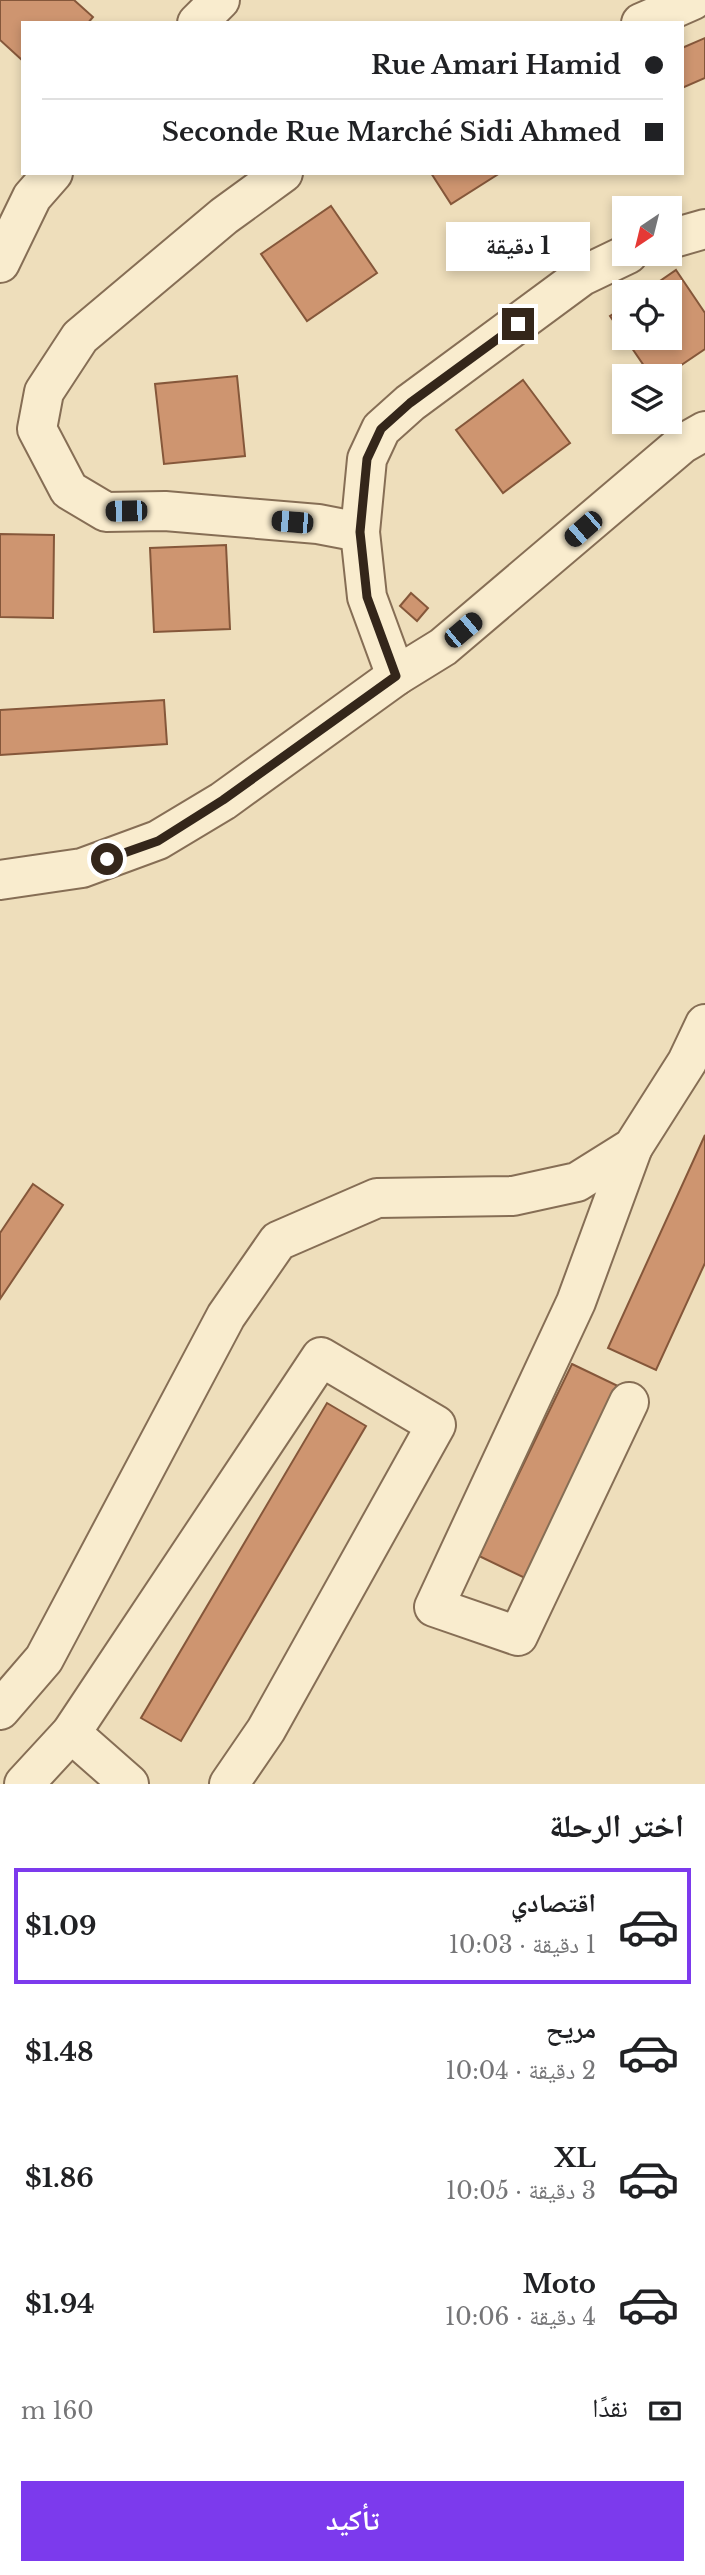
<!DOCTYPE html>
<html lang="ar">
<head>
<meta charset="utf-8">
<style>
  body { margin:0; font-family:"Libre Baskerville","Noto Naskh Arabic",serif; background:#f2f2f2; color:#202124; direction:rtl; height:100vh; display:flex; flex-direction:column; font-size:26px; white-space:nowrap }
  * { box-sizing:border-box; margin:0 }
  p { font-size:23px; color:#757577 }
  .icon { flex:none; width:38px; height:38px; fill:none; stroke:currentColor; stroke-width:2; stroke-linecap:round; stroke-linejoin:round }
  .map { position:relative; height:1784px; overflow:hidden; direction:ltr }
  .panel { display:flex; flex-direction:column; background:#fff; flex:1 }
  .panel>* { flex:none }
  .top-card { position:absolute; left:21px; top:21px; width:663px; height:154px; border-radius:0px; box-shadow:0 4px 10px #0003; direction:rtl; display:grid; align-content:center; height:154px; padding:0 21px; background:#fff }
  .needle { width:46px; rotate:215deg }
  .fabs { position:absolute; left:612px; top:196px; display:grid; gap:14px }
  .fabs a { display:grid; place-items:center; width:70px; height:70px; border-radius:0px; background:#fff; box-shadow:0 4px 10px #0003; font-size:35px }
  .end { position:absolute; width:32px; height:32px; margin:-16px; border:9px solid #34261a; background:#fff; box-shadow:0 0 0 4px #fff }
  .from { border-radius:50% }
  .bubble { position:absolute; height:49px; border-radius:0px; background:#fff; box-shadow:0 4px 10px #0003; font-size:23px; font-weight:700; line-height:49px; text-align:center; direction:rtl }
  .car { position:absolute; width:21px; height:42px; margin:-21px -10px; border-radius:9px; box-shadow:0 0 5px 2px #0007; background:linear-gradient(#222 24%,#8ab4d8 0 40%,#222 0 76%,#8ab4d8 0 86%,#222 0) }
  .top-card b { display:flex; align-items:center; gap:24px; height:66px; font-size:26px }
  .top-card b+b { border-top:2px solid #e0e0e0 }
  .top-card i { width:18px; height:18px; background:#202124 }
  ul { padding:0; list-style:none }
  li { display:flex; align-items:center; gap:21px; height:116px; margin:0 14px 10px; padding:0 7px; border:4px solid transparent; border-radius:0px }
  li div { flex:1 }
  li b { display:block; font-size:26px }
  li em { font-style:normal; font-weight:700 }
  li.active { border-color:#7c3aed }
  li>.icon { width:63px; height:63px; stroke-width:1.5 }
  h2 { padding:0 21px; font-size:32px; line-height:84px }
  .pay { display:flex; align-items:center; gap:18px; height:77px; padding:0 21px; font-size:26px }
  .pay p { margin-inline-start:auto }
  .primary-button { display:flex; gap:14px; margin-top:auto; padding:14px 21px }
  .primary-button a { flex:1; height:80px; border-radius:0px; background:#7c3aed; color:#fff; font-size:28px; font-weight:700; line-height:80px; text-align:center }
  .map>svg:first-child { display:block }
  .building { fill:#ce9570; stroke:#85573a; stroke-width:2 }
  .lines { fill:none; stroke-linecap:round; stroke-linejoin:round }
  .minor-casing { stroke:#866e55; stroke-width:42 }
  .minor { stroke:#f9ecce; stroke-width:38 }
  .route { stroke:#34261a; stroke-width:9 }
</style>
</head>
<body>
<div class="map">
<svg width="705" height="1784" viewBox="0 0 705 1784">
  <rect width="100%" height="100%" fill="#eedebb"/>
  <g class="building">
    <polygon points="0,0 74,0 93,17 88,23 23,23 23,61 0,40"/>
    <polygon points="705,38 705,78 682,88 682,48"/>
    <polygon points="431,173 500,173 451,204"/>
    <polygon points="331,206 377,273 307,321 261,254"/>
    <polygon points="676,270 705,313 705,349 665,376 651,376 610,316 625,306 625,338 670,338 670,292 644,292"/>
    <polygon points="237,376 245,456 164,464 155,384"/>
    <polygon points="523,380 570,443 503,493 456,430"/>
    <polygon points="0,534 54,535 53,618 0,617"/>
    <polygon points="226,545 230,629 154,632 150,548"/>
    <polygon points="411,593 428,608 417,621 400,606"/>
    <polygon points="164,700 167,744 0,755 0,710"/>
    <polygon points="705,1135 705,1263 656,1370 608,1348"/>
    <polygon points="33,1184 63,1205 0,1299 0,1233"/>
    <polygon points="572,1364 620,1387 527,1579 479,1556"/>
    <polygon points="327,1403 366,1426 181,1741 141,1718"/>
  </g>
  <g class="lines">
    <defs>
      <g id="minor">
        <polyline points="197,23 220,0"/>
        <polyline points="641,23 693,0"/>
        <polyline points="283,173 224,216 80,337 44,392 37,429 69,490 106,512 165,511 318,524 360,532"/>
        <polyline points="670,239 705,229"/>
        <polyline points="0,263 32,197 53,173"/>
        <polyline points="396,676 367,597 360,532 367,459 381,429 410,403 582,276 628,254"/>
        <polyline points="0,880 82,868 158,840 223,801 396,676 443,647 682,444 705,431"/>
        <polyline points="629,1402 518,1636 434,1607 576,1302 633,1147"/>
        <polyline points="0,1710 44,1659 226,1316 278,1241 377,1198 513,1196 577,1182 633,1147 687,1062 705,1024"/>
        <polyline points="71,1733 129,1784"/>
        <polyline points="24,1784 71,1733 321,1357 436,1425 266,1730 229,1784"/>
      </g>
    </defs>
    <use href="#minor" class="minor-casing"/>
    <use href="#minor" class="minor"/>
  </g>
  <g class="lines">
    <polyline class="route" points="107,859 158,841 223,800 396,676 367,597 360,532 367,459 381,429 410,403 518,324"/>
  </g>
</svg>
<div class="fabs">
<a><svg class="needle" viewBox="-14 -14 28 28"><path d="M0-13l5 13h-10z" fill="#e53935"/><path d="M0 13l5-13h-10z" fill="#757577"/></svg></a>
<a><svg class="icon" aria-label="locate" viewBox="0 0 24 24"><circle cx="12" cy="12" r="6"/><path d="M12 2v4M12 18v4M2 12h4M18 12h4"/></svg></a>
<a><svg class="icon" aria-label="layers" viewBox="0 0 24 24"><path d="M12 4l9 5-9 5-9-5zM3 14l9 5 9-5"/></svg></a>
</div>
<i class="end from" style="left:107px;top:859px"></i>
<i class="end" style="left:518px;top:324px"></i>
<div class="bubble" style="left:446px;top:222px;width:144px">1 دقيقة</div>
<i class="car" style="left:126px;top:511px;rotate:269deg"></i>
<i class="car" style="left:292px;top:522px;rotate:275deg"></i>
<i class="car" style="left:583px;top:529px;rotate:229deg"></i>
<i class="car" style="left:463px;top:630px;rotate:50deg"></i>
<div class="top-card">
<b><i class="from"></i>Rue Amari Hamid</b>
<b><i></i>Seconde Rue Marché Sidi Ahmed</b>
</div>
</div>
<section class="panel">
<h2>اختر الرحلة</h2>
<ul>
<li class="active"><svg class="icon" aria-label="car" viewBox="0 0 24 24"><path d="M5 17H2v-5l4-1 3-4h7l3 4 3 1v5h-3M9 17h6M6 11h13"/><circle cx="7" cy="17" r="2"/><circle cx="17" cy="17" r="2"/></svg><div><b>اقتصادي</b><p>1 دقيقة · 10:03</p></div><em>$1.09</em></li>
<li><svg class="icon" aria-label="car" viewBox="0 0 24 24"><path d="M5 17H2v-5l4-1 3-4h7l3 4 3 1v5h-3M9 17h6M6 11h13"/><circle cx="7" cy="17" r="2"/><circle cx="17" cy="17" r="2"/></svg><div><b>مريح</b><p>2 دقيقة · 10:04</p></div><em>$1.48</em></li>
<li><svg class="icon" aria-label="car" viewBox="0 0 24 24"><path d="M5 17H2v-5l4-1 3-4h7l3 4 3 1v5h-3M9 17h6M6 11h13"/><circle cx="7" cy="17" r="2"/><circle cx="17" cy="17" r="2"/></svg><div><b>XL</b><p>3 دقيقة · 10:05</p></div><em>$1.86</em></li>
<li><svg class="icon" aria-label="car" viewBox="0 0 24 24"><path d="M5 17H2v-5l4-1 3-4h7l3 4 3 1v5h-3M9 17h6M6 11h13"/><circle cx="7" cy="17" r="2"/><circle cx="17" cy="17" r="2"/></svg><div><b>Moto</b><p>4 دقيقة · 10:06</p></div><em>$1.94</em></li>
</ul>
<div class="pay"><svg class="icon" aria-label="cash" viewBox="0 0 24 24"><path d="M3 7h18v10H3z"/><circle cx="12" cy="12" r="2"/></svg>نقدًا<p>160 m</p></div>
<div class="primary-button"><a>تأكيد</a></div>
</section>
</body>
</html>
